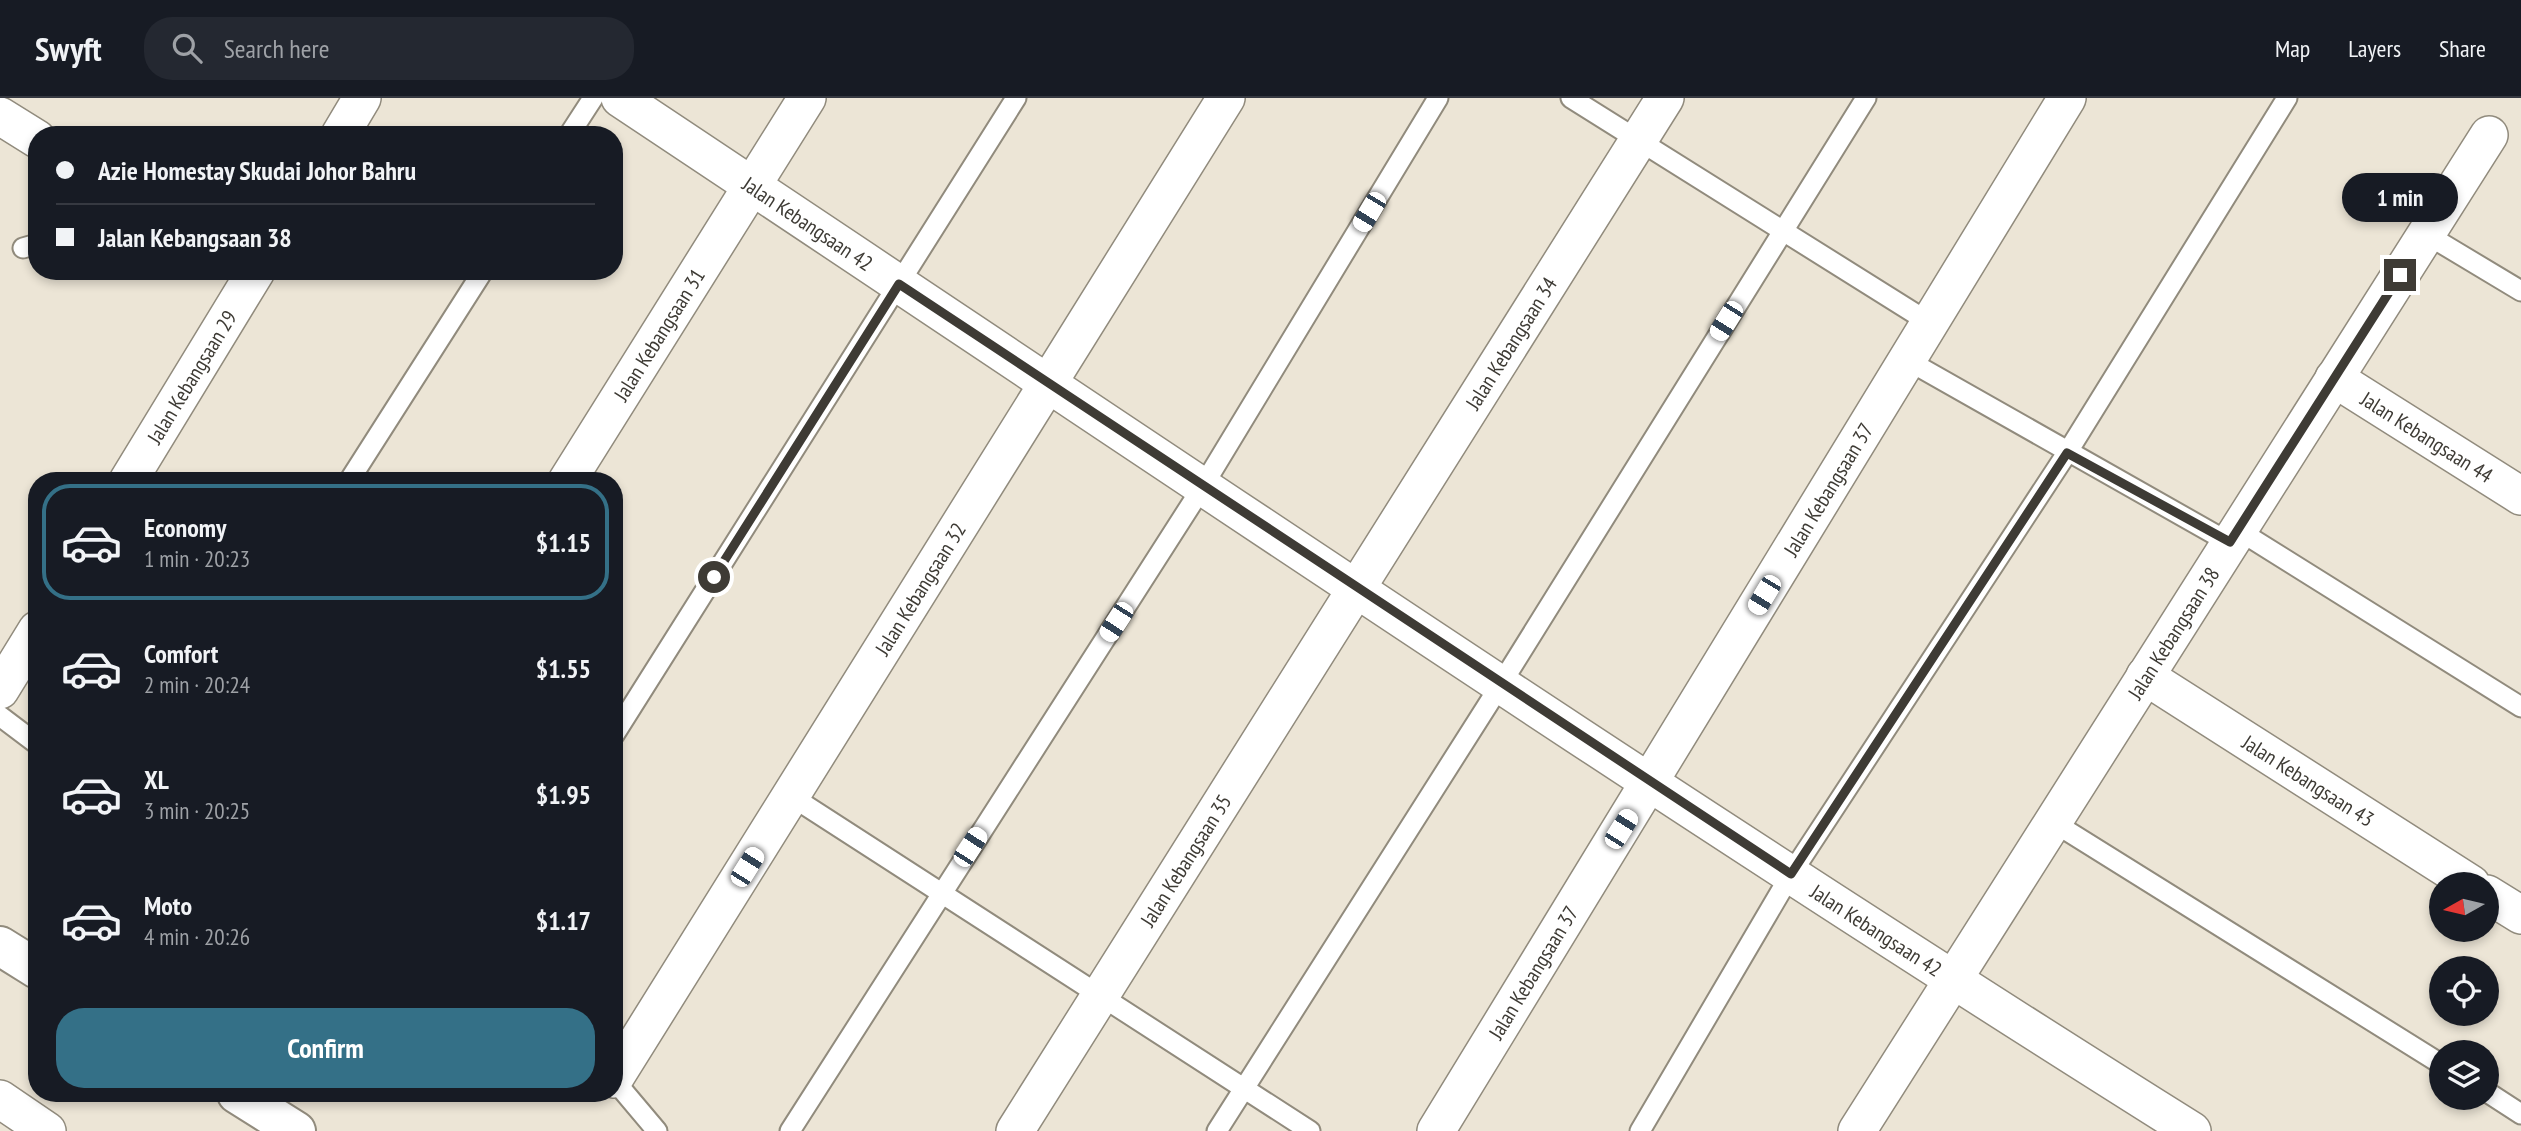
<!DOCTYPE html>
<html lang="en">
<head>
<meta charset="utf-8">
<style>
  body { margin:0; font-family:"PT Sans Narrow",sans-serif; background:#242831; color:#f1f3f6; height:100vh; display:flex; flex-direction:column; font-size:26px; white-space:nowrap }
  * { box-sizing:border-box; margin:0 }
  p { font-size:23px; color:#9ea1a6 }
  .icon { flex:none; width:38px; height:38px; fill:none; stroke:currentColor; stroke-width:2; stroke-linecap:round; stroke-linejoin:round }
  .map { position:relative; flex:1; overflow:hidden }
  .drawer { position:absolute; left:28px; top:374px; width:595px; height:630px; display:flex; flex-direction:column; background:#171b24; border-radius:28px; box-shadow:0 4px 10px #0003 }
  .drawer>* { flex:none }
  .guide { position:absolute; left:28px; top:28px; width:595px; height:154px; border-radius:28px; box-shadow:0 4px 10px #0003; display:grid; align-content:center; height:154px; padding:0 28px; background:#171b24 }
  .needle { width:46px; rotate:262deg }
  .controls { position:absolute; left:2429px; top:774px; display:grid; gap:14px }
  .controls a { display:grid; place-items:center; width:70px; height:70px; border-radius:50%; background:#171b24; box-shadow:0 4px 10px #0003; font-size:35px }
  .end { position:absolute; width:32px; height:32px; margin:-16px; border:9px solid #3e3b35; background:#fff; box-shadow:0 0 0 4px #fff }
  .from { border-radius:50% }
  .bubble { position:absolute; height:49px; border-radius:24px; background:#171b24; box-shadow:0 4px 10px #0003; font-size:23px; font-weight:600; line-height:49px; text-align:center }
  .car { position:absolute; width:21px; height:42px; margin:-21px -10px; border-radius:9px; box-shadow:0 0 5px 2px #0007; background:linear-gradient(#fff 24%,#345 0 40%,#fff 0 76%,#345 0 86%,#fff 0) }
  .guide b { display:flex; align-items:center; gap:24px; height:66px; font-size:26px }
  .guide b+b { border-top:2px solid #363941 }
  .guide i { width:18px; height:18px; background:#f1f3f6 }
  ul { padding:12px 0 0; list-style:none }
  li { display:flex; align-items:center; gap:21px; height:116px; margin:0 14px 10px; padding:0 14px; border:4px solid transparent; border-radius:28px }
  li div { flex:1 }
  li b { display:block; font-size:26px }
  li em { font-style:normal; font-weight:600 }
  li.on { border-color:#347087 }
  li>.icon { width:63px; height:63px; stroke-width:1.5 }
  .cta { display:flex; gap:14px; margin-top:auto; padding:14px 28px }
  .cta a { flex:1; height:80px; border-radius:28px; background:#347087; color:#fff; font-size:28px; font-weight:600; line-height:80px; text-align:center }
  header { display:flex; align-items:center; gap:42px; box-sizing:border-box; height:98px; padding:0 35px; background:#171b24; border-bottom:2px solid #363941 }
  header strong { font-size:33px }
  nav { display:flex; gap:38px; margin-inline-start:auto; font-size:24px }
  .search { width:490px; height:63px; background:#242831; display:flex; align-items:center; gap:18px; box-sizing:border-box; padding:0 24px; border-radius:28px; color:#9ea1a6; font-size:26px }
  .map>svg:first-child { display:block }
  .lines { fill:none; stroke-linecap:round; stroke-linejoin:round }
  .lane-casing { stroke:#918b7d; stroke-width:23 }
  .street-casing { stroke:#918b7d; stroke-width:40 }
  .secondary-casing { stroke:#918b7d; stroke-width:42 }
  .lane { stroke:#fff; stroke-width:19 }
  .street { stroke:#fff; stroke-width:37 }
  .secondary { stroke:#fff; stroke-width:38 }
  .route { stroke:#3e3b35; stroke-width:9 }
  .labels { text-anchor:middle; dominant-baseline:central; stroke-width:6; stroke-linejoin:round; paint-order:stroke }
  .street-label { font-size:21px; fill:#3e3b35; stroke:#fff }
</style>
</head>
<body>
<header>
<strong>Swyft</strong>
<div class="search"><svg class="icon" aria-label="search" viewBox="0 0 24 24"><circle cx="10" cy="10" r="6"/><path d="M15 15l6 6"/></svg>Search here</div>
<nav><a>Map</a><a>Layers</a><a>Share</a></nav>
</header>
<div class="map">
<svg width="2521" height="1033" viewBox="0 0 2521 1033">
  <rect width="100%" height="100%" fill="#ece5d6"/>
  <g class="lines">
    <defs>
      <g id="lane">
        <polyline points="1571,0 1930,225"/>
        <polyline points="569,37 593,0"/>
        <polyline points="2426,136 2521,193"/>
        <polyline points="23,150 37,146"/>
        <polyline points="1907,262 2230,445"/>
        <polyline points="349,383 483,173"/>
        <polyline points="2238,432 2521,609"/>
        <polyline points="0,618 37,646"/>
        <polyline points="614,637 1016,0"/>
        <polyline points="791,698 1310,1033"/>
        <polyline points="2053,724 2441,966"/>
        <polyline points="614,982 657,1033"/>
        <polyline points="2487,994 2521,1016"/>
        <polyline points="790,1033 1203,388 1438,0"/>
        <polyline points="1217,1033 1501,586 1866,0"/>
        <polyline points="1640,1033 1791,776 2067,355 2287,0"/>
      </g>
      <g id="street">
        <path id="s1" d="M620 0C1142 347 1661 700 2192 1033"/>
        <polyline points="0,18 37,41"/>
        <polyline points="340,37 362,0"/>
        <path id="s2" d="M2334 280 2521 398"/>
        <path id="s3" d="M128 383 256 173"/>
        <path id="s4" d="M567 383 807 0"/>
        <path id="s5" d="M2145 578 2471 786"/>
        <polyline points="0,592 37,532"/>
        <polyline points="2487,796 2521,817"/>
        <path id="s6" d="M614 981 1226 0"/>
        <polyline points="0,1001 47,1033"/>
        <path id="s7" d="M1015 1033 1665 0"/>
        <path id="s8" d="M1436 1033 2067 0"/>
        <path id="s9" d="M1857 1033 2489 37"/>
      </g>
      <g id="secondary">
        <polyline points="0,848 37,871"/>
        <polyline points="237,996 296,1033"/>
      </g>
    </defs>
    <use href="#lane" class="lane-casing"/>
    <use href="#street" class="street-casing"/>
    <use href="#secondary" class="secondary-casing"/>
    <use href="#lane" class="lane"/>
    <use href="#street" class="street"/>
    <use href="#secondary" class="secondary"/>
  </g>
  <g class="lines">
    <polyline class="route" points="714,479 899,186 1791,776 2067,355 2230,444 2400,177"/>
  </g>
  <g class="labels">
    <g class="street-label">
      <text stroke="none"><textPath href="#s1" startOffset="226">Jalan Kebangsaan 42</textPath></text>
      <text stroke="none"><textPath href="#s4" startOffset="173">Jalan Kebangsaan 31</textPath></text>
      <text stroke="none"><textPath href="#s7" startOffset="931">Jalan Kebangsaan 34</textPath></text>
      <text stroke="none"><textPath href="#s3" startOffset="122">Jalan Kebangsaan 29</textPath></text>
      <text stroke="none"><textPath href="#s2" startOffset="110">Jalan Kebangsaan 44</textPath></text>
      <text stroke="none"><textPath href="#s8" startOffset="752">Jalan Kebangsaan 37</textPath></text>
      <text stroke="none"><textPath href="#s6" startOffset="578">Jalan Kebangsaan 32</textPath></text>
      <text stroke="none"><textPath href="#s9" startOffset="590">Jalan Kebangsaan 38</textPath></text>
      <text stroke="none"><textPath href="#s5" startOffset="194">Jalan Kebangsaan 43</textPath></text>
      <text stroke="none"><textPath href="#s7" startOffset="320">Jalan Kebangsaan 35</textPath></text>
      <text stroke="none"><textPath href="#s1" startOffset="1507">Jalan Kebangsaan 42</textPath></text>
      <text stroke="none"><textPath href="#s8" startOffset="186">Jalan Kebangsaan 37</textPath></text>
    </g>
  </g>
</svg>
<div class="controls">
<a><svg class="needle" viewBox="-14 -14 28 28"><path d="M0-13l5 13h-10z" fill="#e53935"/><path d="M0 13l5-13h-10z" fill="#9ea1a6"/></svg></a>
<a><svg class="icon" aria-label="locate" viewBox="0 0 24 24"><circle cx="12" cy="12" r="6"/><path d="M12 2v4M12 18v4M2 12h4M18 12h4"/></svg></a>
<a><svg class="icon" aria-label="layers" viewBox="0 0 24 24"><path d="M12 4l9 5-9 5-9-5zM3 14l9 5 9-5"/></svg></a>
</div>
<i class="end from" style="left:714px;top:479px"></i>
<i class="end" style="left:2400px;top:177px"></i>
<div class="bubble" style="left:2342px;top:75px;width:116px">1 min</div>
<i class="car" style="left:1369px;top:114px;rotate:211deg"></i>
<i class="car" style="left:1726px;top:223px;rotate:212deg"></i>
<i class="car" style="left:1764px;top:497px;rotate:211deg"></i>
<i class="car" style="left:1116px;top:524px;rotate:213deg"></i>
<i class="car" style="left:1621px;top:731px;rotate:32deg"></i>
<i class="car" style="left:970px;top:749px;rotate:33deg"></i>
<i class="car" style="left:747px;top:769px;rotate:32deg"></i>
<div class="guide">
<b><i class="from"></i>Azie Homestay Skudai Johor Bahru</b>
<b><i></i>Jalan Kebangsaan 38</b>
</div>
<section class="drawer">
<ul>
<li class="on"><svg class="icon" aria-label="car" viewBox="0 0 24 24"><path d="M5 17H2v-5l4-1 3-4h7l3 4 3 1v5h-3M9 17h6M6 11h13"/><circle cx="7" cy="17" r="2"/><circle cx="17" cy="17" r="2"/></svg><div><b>Economy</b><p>1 min · 20:23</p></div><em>$1.15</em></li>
<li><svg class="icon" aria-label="car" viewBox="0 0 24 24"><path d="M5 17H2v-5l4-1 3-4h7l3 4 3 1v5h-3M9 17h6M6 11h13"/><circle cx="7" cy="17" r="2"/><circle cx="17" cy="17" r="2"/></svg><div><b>Comfort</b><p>2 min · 20:24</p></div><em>$1.55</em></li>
<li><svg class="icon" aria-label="car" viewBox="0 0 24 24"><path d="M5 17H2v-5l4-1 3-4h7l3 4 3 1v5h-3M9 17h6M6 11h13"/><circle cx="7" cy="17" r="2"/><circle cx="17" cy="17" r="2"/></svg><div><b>XL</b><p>3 min · 20:25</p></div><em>$1.95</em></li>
<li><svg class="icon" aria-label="car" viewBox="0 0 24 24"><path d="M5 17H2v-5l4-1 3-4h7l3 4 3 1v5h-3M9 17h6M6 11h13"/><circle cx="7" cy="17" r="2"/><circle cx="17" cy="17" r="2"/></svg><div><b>Moto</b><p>4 min · 20:26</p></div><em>$1.17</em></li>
</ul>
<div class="cta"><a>Confirm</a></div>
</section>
</div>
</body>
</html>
